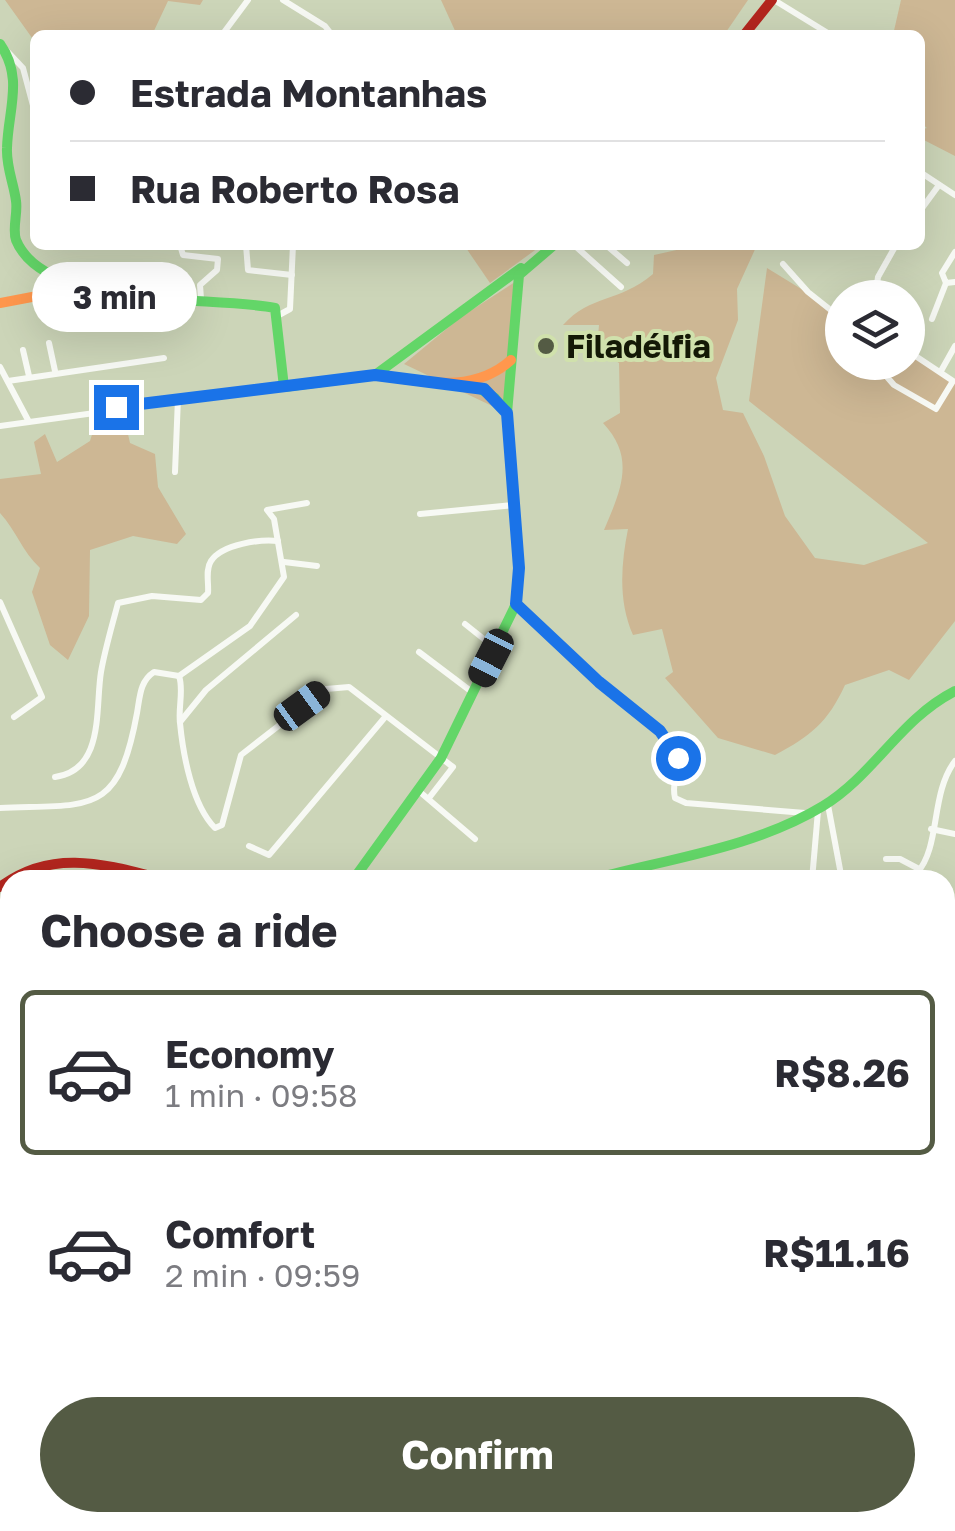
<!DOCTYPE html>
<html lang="en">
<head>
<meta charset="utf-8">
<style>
  body { margin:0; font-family:"Golos Text",sans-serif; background:#f7f7f7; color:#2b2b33; height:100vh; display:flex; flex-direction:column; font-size:38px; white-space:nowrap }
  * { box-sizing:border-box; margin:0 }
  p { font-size:32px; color:#7c7c81 }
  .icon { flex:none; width:55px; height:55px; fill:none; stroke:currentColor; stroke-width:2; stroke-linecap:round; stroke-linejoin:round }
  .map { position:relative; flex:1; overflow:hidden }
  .details { position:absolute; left:0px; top:870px; width:955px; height:662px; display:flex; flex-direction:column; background:#fff; border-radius:30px 30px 0 0; box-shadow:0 10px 40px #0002 }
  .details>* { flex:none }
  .banner { position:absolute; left:30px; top:30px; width:895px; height:220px; border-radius:15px; box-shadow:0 10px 40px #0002; display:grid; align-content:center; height:220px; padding:0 40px; background:#fff }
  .tools { position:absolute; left:825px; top:280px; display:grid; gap:20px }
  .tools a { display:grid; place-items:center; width:100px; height:100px; border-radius:50%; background:#fff; box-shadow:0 10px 40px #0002; font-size:50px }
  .end { position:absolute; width:45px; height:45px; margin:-22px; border:12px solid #1a73e8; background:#fff; box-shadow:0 0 0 5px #fff }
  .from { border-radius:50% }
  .bubble { position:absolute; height:70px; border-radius:35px; background:#fff; box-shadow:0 10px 40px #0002; font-size:32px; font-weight:700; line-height:70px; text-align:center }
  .car { position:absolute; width:30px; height:60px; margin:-30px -15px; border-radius:12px; box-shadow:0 0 8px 2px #0007; background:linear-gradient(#222 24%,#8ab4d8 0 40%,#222 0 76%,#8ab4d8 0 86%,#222 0) }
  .banner b { display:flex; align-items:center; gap:35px; height:95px; font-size:38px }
  .banner b+b { border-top:2px solid #e1e1e2 }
  .banner i { width:25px; height:25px; background:#2b2b33 }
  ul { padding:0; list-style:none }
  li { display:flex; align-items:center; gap:30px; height:165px; margin:0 20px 15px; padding:0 20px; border:5px solid transparent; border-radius:15px }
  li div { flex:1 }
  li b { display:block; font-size:38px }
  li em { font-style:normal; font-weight:700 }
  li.current { border-color:#545b44 }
  li>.icon { width:90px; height:90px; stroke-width:1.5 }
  h2 { padding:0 40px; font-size:45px; line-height:120px }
  .primary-button { display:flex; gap:20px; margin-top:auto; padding:20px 40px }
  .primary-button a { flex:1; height:115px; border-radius:60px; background:#545b44; color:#fff; font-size:40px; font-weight:700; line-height:115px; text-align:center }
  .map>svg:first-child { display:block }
  .green { fill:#cdb794 }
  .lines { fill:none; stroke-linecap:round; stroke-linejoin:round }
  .street { stroke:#f7f9f4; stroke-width:6 }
  .fast { stroke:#63d668; stroke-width:10 }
  .slow { stroke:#ff974d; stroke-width:10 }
  .jam { stroke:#b3261e; stroke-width:10 }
  .route { stroke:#1a73e8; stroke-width:12 }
  .poi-dot { fill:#545b44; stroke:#d0e1ac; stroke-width:4 }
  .labels { text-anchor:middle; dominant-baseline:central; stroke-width:8; stroke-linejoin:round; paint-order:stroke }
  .poi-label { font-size:32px; font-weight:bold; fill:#141906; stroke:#d0e1ac; text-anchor:start }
</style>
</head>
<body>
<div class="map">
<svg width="955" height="1531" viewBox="0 0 955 1531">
  <rect width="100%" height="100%" fill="#ccd5b8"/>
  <g class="green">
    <polygon points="5,0 203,0 200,5 168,1 152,35 35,35 35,42"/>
    <polygon points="441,0 748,0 724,35 457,35"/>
    <polygon points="901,0 955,0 955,156 920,138 920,130 927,128 920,122 920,35 893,35"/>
    <polygon points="464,245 542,245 490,283"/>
    <path d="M699 245H757L737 289 738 320 716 378 723 410 743 413 764 456 785 516 815 558 864 565 928 543 749 401 767 268 842 314V362H908V353L955 381V621L909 680 889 670 845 685C828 722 811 736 775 755L718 738 665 678 673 672 662 629 633 635C618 601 621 564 628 529L604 530C621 490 636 458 603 423L620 413 619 363 597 349 599 325H563C591 294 619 303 653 274L654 255Z"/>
    <polygon points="518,280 511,415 404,364 461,317"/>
    <path d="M125 421 130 443 155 454 158 487 186 534 177 544 133 536 90 550 89 616 68 660 50 645 32 592 40 568C22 551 17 532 0 513V479L41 474 34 442 45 434 57 462 90 441 95 425Z"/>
    <polygon points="10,909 10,1072 0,1079 0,920"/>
    <polygon points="29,1522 599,1522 601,1531 14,1531"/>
  </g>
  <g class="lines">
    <g class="street">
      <polyline points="283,0 325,26 332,35"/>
      <polyline points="774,0 831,35"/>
      <polyline points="222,35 248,0"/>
      <polyline points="7,51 23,68 35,113"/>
      <polyline points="920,172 955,195"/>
      <polyline points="920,211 939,185"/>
      <polyline points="180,245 183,255 218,259 217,270 200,285 201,299"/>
      <polyline points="246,245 248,270 292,275"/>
      <polyline points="574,245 621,287"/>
      <polyline points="606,245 627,263"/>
      <polyline points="955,252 942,273 946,283 955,282"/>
      <polyline points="783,264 808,292 842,319"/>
      <polyline points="875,298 878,277 896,245"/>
      <polyline points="279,315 290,309 293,245"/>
      <polyline points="932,319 946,283"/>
      <polyline points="49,343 55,371"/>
      <polyline points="23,350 29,376"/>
      <polyline points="874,362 894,385 936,409 953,381 908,351"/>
      <polyline points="0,367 28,420"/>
      <polyline points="941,371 955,346"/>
      <polyline points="8,381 164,358"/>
      <polyline points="0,426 284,387"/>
      <polyline points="175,472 178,398"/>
      <polyline points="420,514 514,505"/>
      <polyline points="284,562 317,566"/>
      <polyline points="0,602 42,697 14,717"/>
      <path d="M516 604 673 744C684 764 670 779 675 798L686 803 805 813"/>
      <polyline points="465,624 495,648"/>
      <polyline points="419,652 472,692"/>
      <path d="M179 676C184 690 178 707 180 723 183 754 192 805 215 828L222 825 241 755 326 689 349 687 453 767 429 798"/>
      <polyline points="179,676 250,626 284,577 274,519 267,510 307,503"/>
      <polyline points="180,722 206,690 296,615"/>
      <path d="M55 777C105 770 95 708 101 672 105 649 112 626 118 603L152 596 201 600 208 593C209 583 205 570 211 561 222 544 261 539 278 541"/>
      <polyline points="420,792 475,839"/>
      <polyline points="828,805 842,880"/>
      <path d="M0 808C91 804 118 817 137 713 140 696 140 681 154 672L179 676"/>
      <polyline points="931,829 955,834"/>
      <polyline points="249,846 269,855 386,716"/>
      <polyline points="886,859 900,859 919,869"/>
      <polyline points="812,880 818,811"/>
      <path d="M919 880 917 873C941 846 930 794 955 761"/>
      <polyline points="945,944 945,949"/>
      <polyline points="945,1042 955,1036"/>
      <polyline points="945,1122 955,1123"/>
      <polyline points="0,1159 10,1147"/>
      <polyline points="945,1295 955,1277"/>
      <polyline points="0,1365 10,1368"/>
      <polyline points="945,1406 953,1439 945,1476"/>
      <polyline points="774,1522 775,1531"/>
      <polyline points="891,1522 891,1531"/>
    </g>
    <g class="fast">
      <path d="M0 44C24 78 8 110 7 148 6 167 14 184 16 201 18 214 12 228 16 240 45 311 210 295 275 308L284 387 375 375 521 268"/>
      <polyline points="474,385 495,398 507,413"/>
      <polyline points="353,880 441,758 516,604 519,568 507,413 519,275 554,245"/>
      <path d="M589 880C666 859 754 848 823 806 874 775 900 719 955 691"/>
    </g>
    <g class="slow">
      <polyline points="0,303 79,288"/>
      <path d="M375 375C423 381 472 395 511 360"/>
    </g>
    <g class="jam">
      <polyline points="744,35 772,0"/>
      <path d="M0 887C53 847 107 865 166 880"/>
    </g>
  </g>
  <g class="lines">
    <polyline class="route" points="116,407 375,375 484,389 507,413 519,568 516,604 599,682 660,731 678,758"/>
  </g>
  <circle class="poi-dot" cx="546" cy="346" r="10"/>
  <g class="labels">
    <g class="poi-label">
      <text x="566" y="346">Filadélfia</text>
    </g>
  </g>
</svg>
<div class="tools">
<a><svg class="icon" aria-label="layers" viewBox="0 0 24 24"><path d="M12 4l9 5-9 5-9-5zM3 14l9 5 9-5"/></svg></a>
</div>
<i class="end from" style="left:678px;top:758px"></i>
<i class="end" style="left:116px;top:407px"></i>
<div class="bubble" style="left:32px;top:262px;width:165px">3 min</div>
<i class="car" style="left:491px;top:658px;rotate:207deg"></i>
<i class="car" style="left:302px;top:706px;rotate:54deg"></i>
<div class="banner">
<b><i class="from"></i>Estrada Montanhas</b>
<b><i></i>Rua Roberto Rosa</b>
</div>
<section class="details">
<h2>Choose a ride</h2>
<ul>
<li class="current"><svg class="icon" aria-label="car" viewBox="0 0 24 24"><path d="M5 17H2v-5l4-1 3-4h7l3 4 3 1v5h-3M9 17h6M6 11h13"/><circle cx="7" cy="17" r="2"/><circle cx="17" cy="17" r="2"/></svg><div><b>Economy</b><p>1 min · 09:58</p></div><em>R$8.26</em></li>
<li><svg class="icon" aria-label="car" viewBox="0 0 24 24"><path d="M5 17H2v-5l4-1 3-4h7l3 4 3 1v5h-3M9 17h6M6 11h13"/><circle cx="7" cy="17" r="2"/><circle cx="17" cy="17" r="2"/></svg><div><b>Comfort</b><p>2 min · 09:59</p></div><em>R$11.16</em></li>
</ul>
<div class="primary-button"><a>Confirm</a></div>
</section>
</div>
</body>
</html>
